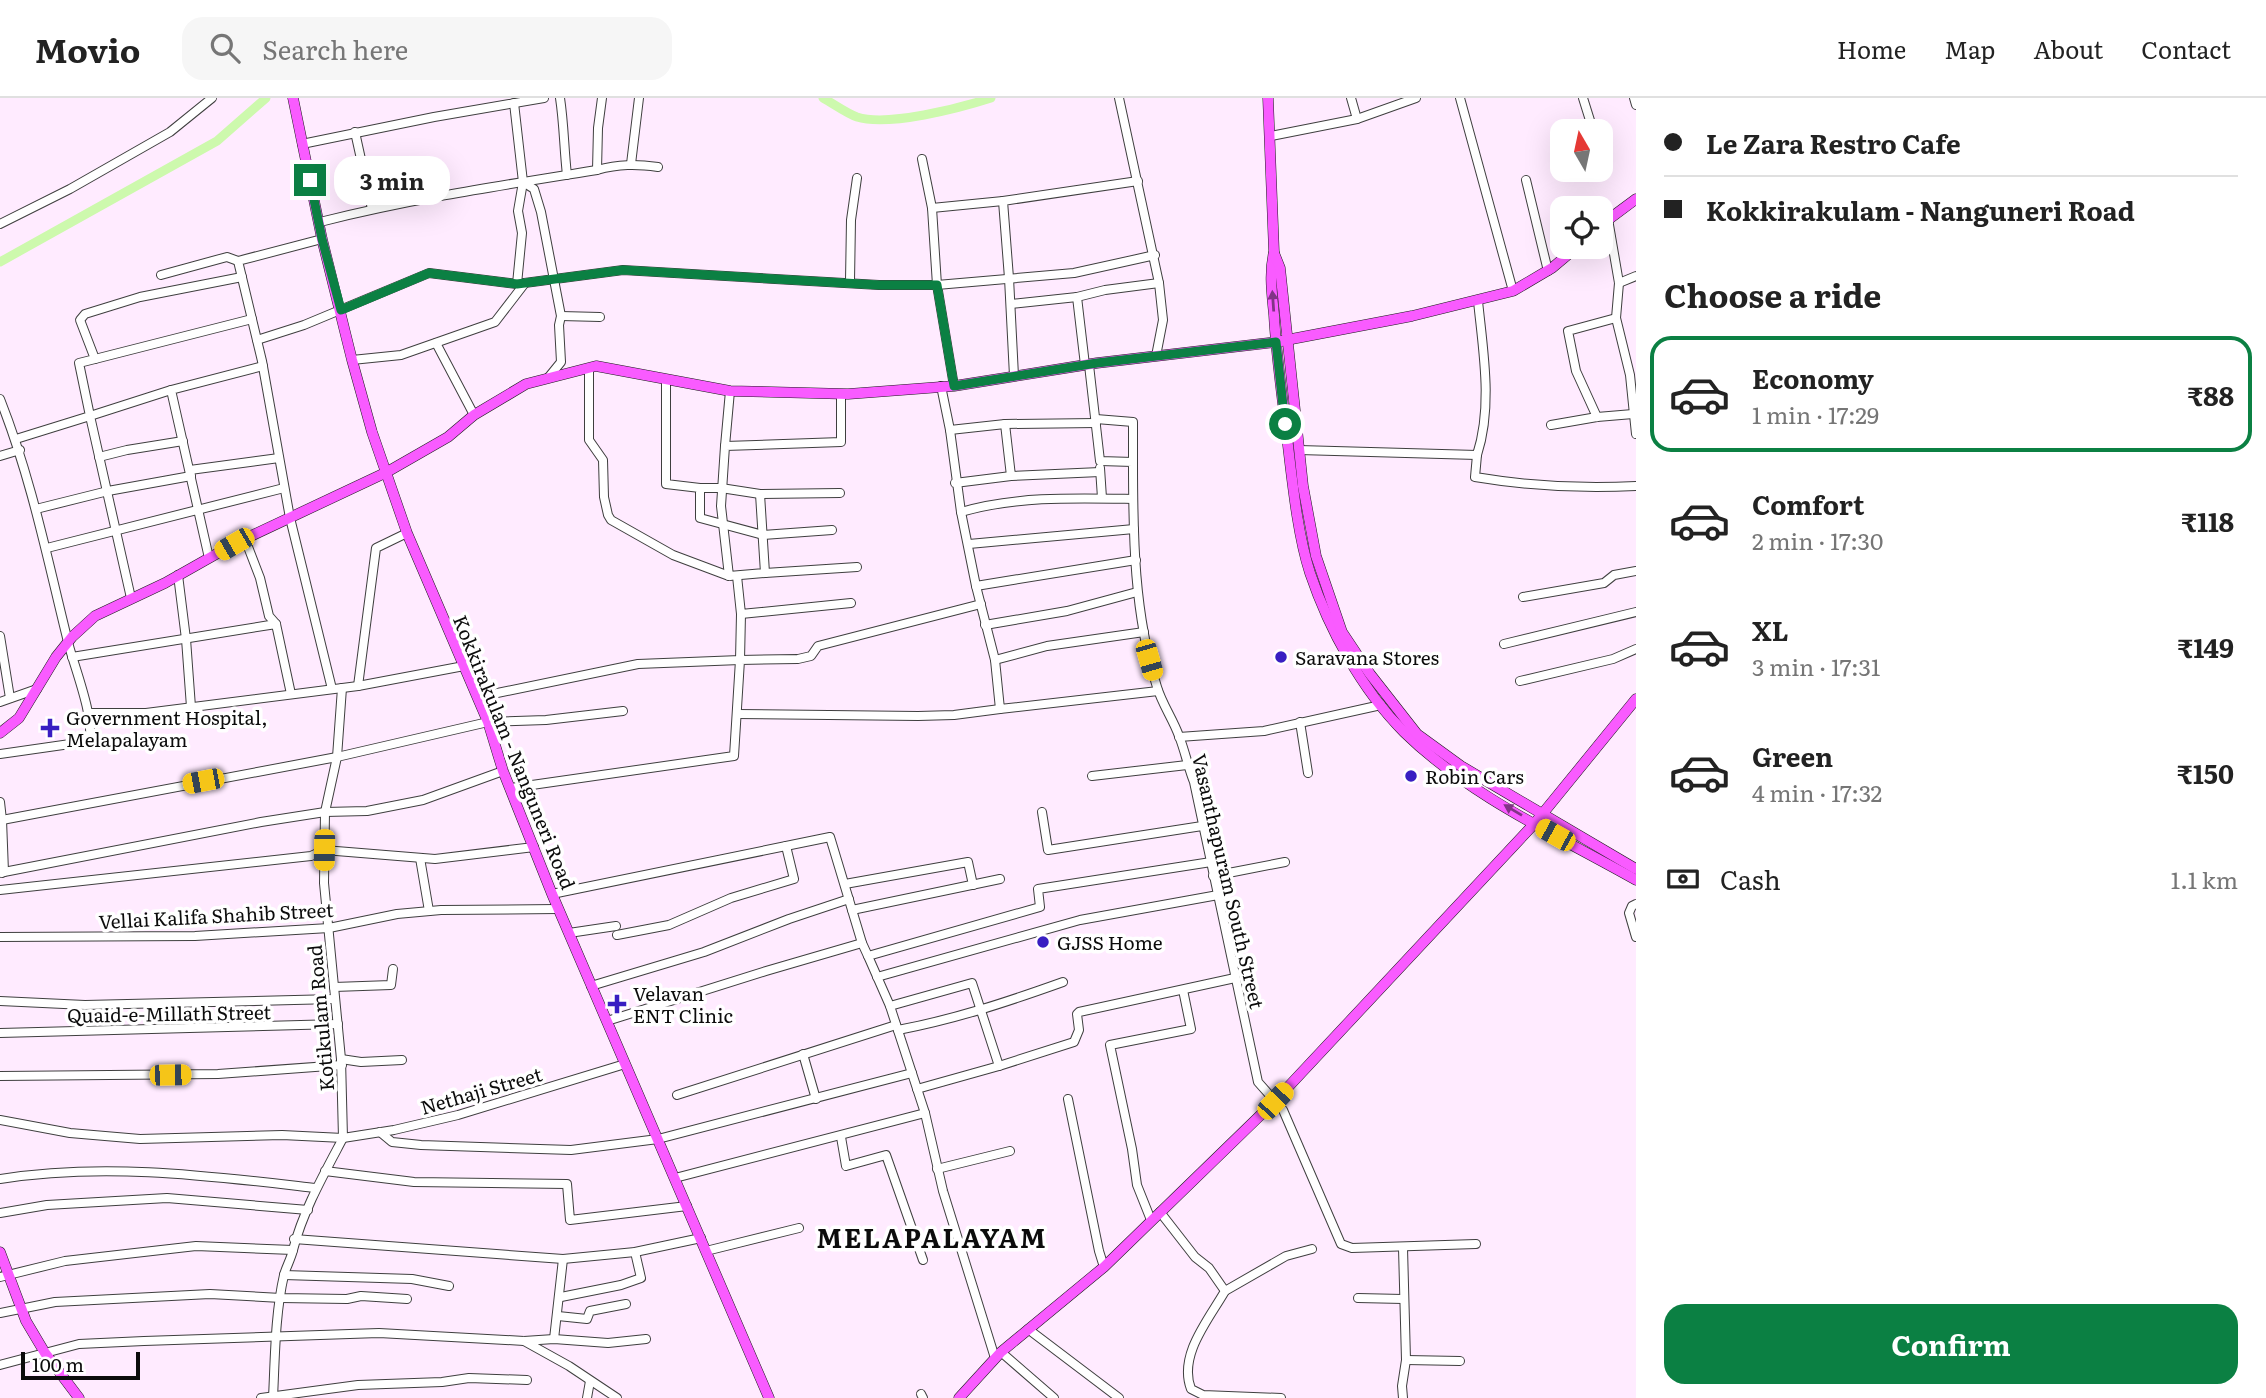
<!DOCTYPE html>
<html lang="en">
<head>
<meta charset="utf-8">
<style>
  body { margin:0; font-family:Literata,serif; background:#f6f6f6; color:#222; height:100vh; display:flex; flex-direction:column; font-size:26px; white-space:nowrap }
  * { box-sizing:border-box; margin:0 }
  p { font-size:23px; color:#767676 }
  .icon { flex:none; width:38px; height:38px; fill:none; stroke:currentColor; stroke-width:2; stroke-linecap:round; stroke-linejoin:round }
  .map { position:relative; flex:1; overflow:hidden }
  .side { display:flex; flex-direction:column; background:#fff; width:630px }
  .side>* { flex:none }
  .hud { display:grid; align-content:center; height:154px; padding:0 28px; background:#fff }
  .needle { width:46px; rotate:351deg }
  .fabs { position:absolute; left:1550px; top:21px; display:grid; gap:14px }
  .fabs a { display:grid; place-items:center; width:63px; height:63px; border-radius:14px; background:#fff; box-shadow:0 7px 28px #0002; font-size:35px }
  .scale { position:absolute; left:21px; bottom:18px; width:119px; box-sizing:border-box; padding-left:7px; border:4px solid #0c0c0c; border-top:0; font-size:19px; line-height:24px; white-space:nowrap; color:#0c0c0c; -webkit-text-stroke:5px #fff; paint-order:stroke }
  .end { position:absolute; width:32px; height:32px; margin:-16px; border:9px solid #0b8043; background:#fff; box-shadow:0 0 0 4px #fff }
  .from { border-radius:50% }
  .bubble { position:absolute; height:49px; border-radius:21px; background:#fff; box-shadow:0 7px 28px #0002; font-size:23px; font-weight:700; line-height:49px; text-align:center }
  .car { position:absolute; width:21px; height:42px; margin:-21px -10px; border-radius:9px; box-shadow:0 0 5px 2px #0007; background:linear-gradient(#f5c518 24%,#345 0 40%,#f5c518 0 76%,#345 0 86%,#f5c518 0) }
  .hud b { display:flex; align-items:center; gap:24px; height:66px; font-size:26px }
  .hud b+b { border-top:2px solid #e0e0e0 }
  .hud i { width:18px; height:18px; background:#222 }
  ul { padding:0; list-style:none }
  li { display:flex; align-items:center; gap:21px; height:116px; margin:0 14px 10px; padding:0 14px; border:4px solid transparent; border-radius:21px }
  li div { flex:1 }
  li b { display:block; font-size:26px }
  li em { font-style:normal; font-weight:700 }
  li.current { border-color:#0b8043 }
  li>.icon { width:63px; height:63px; stroke-width:1.5 }
  h2 { padding:0 28px; font-size:32px; line-height:84px }
  .pay { display:flex; align-items:center; gap:18px; height:77px; padding:0 28px; font-size:26px }
  .pay p { margin-inline-start:auto }
  .primary-button { display:flex; gap:14px; margin-top:auto; padding:14px 28px }
  .primary-button a { flex:1; height:80px; border-radius:21px; background:#0b8043; color:#fff; font-size:28px; font-weight:700; line-height:80px; text-align:center }
  header { display:flex; align-items:center; gap:42px; box-sizing:border-box; height:98px; padding:0 35px; background:#fff; border-bottom:2px solid #e0e0e0 }
  header strong { font-size:33px }
  nav { display:flex; gap:38px; margin-inline-start:auto; font-size:24px }
  .search { width:490px; height:63px; background:#f6f6f6; display:flex; align-items:center; gap:18px; box-sizing:border-box; padding:0 24px; border-radius:21px; color:#767676; font-size:26px }
  main { display:flex; flex:1; min-height:0 }
  .map>svg:first-child { display:block }
  .lines { fill:none; stroke-linecap:round; stroke-linejoin:round }
  .canal { stroke:#cdf9ad; stroke-width:9 }
  .minor-casing { stroke:#3f3f3f; stroke-width:10 }
  .major-casing { stroke:#1d1d1d; stroke-width:11 }
  .minor { stroke:#fff; stroke-width:8 }
  .major { stroke:#f95bff; stroke-width:10 }
  .oneway { fill:#823486 }
  .route { stroke:#0b8043; stroke-width:9 }
  .poi-dot { fill:#381ec2; stroke:#fff; stroke-width:2.5 }
  .labels { text-anchor:middle; dominant-baseline:central; stroke-width:7; stroke-linejoin:round; paint-order:stroke }
  .poi-label { font-size:19px; fill:#0c0c0c; stroke:#fff; text-anchor:start }
  .street-label { font-size:19px; fill:#0c0c0c; stroke:#fff }
  .district-label { font-size:26px; font-weight:bold; letter-spacing:2px; fill:#0c0c0c; stroke:#fff }
</style>
</head>
<body>
<header>
<strong>Movio</strong>
<div class="search"><svg class="icon" aria-label="search" viewBox="0 0 24 24"><circle cx="10" cy="10" r="6"/><path d="M15 15l6 6"/></svg>Search here</div>
<nav><a>Home</a><a>Map</a><a>About</a><a>Contact</a></nav>
</header>
<main>
<div class="map">
<svg width="1636" height="1300" viewBox="0 0 1636 1300">
  <rect width="100%" height="100%" fill="#ffebff"/>
  <g class="lines">
    <g class="canal">
      <path d="M823 0C834 6 846 15 857 19 888 29 960 10 991 0"/>
      <polyline points="0,164 217,43 266,0"/>
    </g>
    <defs>
      <g id="minor">
        <path d="M560 0C564 26 564 51 567 77"/>
        <polyline points="1119,0 1159,185 1163,222 1156,258"/>
        <polyline points="1351,0 1357,21"/>
        <polyline points="1460,0 1513,193"/>
        <polyline points="1583,0 1593,32"/>
        <polyline points="1634,0 1636,7"/>
        <polyline points="514,5 523,84 518,113 522,135 517,186"/>
        <polyline points="355,34 372,111"/>
        <polyline points="1271,38 1357,21 1416,0"/>
        <polyline points="302,46 434,19 544,0"/>
        <polyline points="922,61 932,110 1003,103"/>
        <polyline points="631,66 639,0"/>
        <polyline points="597,72 598,30 602,0"/>
        <polyline points="1526,82 1548,173"/>
        <polyline points="523,84 534,91 541,114 561,218 559,227 561,264 548,280"/>
        <polyline points="1608,121 1619,185 1616,220 1630,277 1636,336"/>
        <path d="M320 124C411 101 504 87 597 72 619 66 636 66 658 69"/>
        <polyline points="0,126 70,91 170,34 212,0"/>
        <polyline points="322,141 238,163 262,263 290,420 332,591"/>
        <polyline points="161,177 227,159 238,163"/>
        <polyline points="850,183 851,122 857,80"/>
        <polyline points="1619,185 1636,178"/>
        <polyline points="1011,206 1077,199"/>
        <polyline points="561,218 600,219"/>
        <polyline points="257,242 304,227 429,175 517,186 623,172 879,187 937,187 932,110"/>
        <polyline points="436,245 474,317"/>
        <polyline points="95,261 252,221"/>
        <polyline points="352,262 401,257 495,224 525,185"/>
        <polyline points="1085,267 1077,199 1105,192 1159,185"/>
        <path d="M1089 267 1100 363 1133 364C1133 439 1134 516 1157 589 1162 606 1173 621 1179 638 1185 653 1188 669 1194 684L1258 984 1283 1012 1341 1146 1352 1150 1476 1146"/>
        <polyline points="589,270 589,342 603,362 604,399 608,417 611,422 673,457 729,478"/>
        <polyline points="1014,278 1009,180 1003,103 1138,83"/>
        <polyline points="666,282 666,386 700,390 700,420 763,437 832,432"/>
        <polyline points="941,288 950,332 1005,326 1096,325"/>
        <polyline points="954,288 937,187 1074,175 1155,157"/>
        <path d="M0 301C32 382 48 464 69 548 75 570 95 622 89 642L84 644 0 656"/>
        <polyline points="1597,319 1576,273 1568,233 1616,220"/>
        <polyline points="1096,321 1133,324 1133,364"/>
        <polyline points="1005,326 1011,378 1100,374"/>
        <polyline points="1551,327 1597,319 1633,316"/>
        <polyline points="950,332 961,414 976,488 995,562 1000,611 1158,593"/>
        <polyline points="16,341 90,318 79,265 95,261 80,222 85,216 140,199 242,179"/>
        <polyline points="725,348 730,293"/>
        <path d="M1299 352 1477 357C1493 308 1483 253 1478 203"/>
        <path d="M1477 357 1475 379C1529 388 1581 391 1636 388"/>
        <polyline points="0,358 20,352"/>
        <polyline points="99,359 127,352 183,343"/>
        <polyline points="1100,370 1102,400"/>
        <polyline points="955,385 1011,378"/>
        <polyline points="700,390 721,390 760,396"/>
        <polyline points="840,395 760,396 765,475 729,478 721,408 725,348 841,344 841,296"/>
        <polyline points="36,411 108,393 191,378 190,372 279,360"/>
        <path d="M961 414C1015 398 1076 400 1133 401"/>
        <polyline points="245,441 260,480 269,518 276,526"/>
        <polyline points="969,446 1134,431"/>
        <polyline points="47,450 284,390"/>
        <polyline points="209,460 171,292 263,268"/>
        <polyline points="765,475 857,469"/>
        <polyline points="178,477 186,541 191,609"/>
        <polyline points="737,478 741,516 851,505"/>
        <polyline points="976,488 1136,462"/>
        <polyline points="1523,499 1604,485 1614,477 1636,473"/>
        <polyline points="131,500 90,318 171,292"/>
        <polyline points="985,527 1067,513 1137,494"/>
        <polyline points="0,538 10,600"/>
        <polyline points="1504,546 1636,514"/>
        <polyline points="72,559 276,526 291,596"/>
        <polyline points="995,562 1047,548 1144,534"/>
        <polyline points="1520,583 1613,561 1636,551"/>
        <polyline points="358,588 376,450 407,435"/>
        <polyline points="342,590 337,659 325,714 324,785 341,961 343,1040"/>
        <polyline points="478,599 638,566 740,562 741,516"/>
        <polyline points="0,604 37,591"/>
        <polyline points="88,615 146,615 358,588 464,568"/>
        <polyline points="737,616 918,618 954,617 1000,611"/>
        <polyline points="1300,624 1308,675"/>
        <polyline points="1179,639 1264,633 1381,607"/>
        <polyline points="1092,678 1187,667"/>
        <polyline points="511,690 734,658 740,562 798,561 811,558 818,548 981,506"/>
        <polyline points="0,704 2,722 337,659 488,624 546,622 623,613"/>
        <polyline points="1042,714 1048,752 1202,728"/>
        <polyline points="0,722 2,722 4,774 2,775"/>
        <polyline points="420,760 429,813"/>
        <polyline points="4,774 261,724 325,714 367,713 423,702 503,673"/>
        <polyline points="1213,778 1285,764"/>
        <polyline points="845,786 968,764 973,787"/>
        <polyline points="0,792 311,758 324,752 435,761 534,749"/>
        <polyline points="552,796 830,739 862,845"/>
        <polyline points="1636,806 1632,808 1629,815 1636,839"/>
        <polyline points="852,812 1000,781"/>
        <polyline points="569,835 616,828"/>
        <polyline points="617,837 669,827 731,800 794,781 786,748"/>
        <polyline points="0,839 195,838 329,830 397,816 441,812 558,811"/>
        <polyline points="877,879 1080,822 1218,797"/>
        <polyline points="591,888 704,854 789,821 849,801"/>
        <polyline points="334,889 391,887 393,871"/>
        <polyline points="0,903 85,907 335,901"/>
        <polyline points="890,908 972,885 999,968 917,991"/>
        <polyline points="607,923 766,873 862,845 868,858"/>
        <path d="M898 932C956 921 1007 904 1063 884"/>
        <polyline points="0,935 338,926"/>
        <polyline points="803,956 816,1001"/>
        <polyline points="341,961 361,964 402,962"/>
        <polyline points="999,968 1074,944 1079,932 1077,916 1079,914 1235,880"/>
        <polyline points="0,978 218,976 342,967"/>
        <polyline points="677,997 896,927"/>
        <polyline points="1068,1001 1099,1153 1104,1169"/>
        <polyline points="0,1022 70,1035 140,1041 282,1037 343,1040 394,1032 458,1017 625,966"/>
        <polyline points="380,1034 392,1044 421,1047 571,1052 658,1041 912,975"/>
        <polyline points="841,1039 846,1068 886,1057 923,1162"/>
        <polyline points="937,1071 1010,1053"/>
        <polyline points="325,1073 414,1084 567,1086 570,1122 687,1108"/>
        <polyline points="675,1080 925,1015"/>
        <path d="M0 1081C105 1064 211 1078 316 1090"/>
        <path d="M1160 1114 1195 1159 1209 1170 1225 1193C1209 1221 1178 1257 1191 1291L1203 1297 1281 1300"/>
        <polyline points="0,1115 47,1107 167,1100 308,1112"/>
        <polyline points="1151,1122 1137,1087 1132,1051 1110,947 1191,931 1183,892"/>
        <polyline points="294,1141 563,1161 635,1154 701,1140"/>
        <polyline points="1403,1150 1406,1262 1402,1288 1403,1300"/>
        <polyline points="706,1153 799,1130"/>
        <polyline points="284,1177 412,1181 449,1188"/>
        <polyline points="0,1179 65,1163 196,1148 293,1152"/>
        <polyline points="1225,1193 1286,1158 1312,1151"/>
        <polyline points="561,1199 621,1187 641,1180 635,1154"/>
        <polyline points="1358,1200 1403,1201"/>
        <polyline points="0,1215 55,1204 210,1196 281,1200 347,1201 361,1198 407,1201"/>
        <polyline points="558,1218 587,1221 590,1213 626,1206"/>
        <polyline points="1028,1231 1119,1300"/>
        <polyline points="554,1241 563,1161"/>
        <polyline points="524,1243 569,1268 617,1300"/>
        <polyline points="1001,1254 1054,1300"/>
        <polyline points="995,1260 943,1093 925,1015 890,908 868,858 1040,809 1038,791 1211,764"/>
        <polyline points="1406,1262 1460,1263"/>
        <polyline points="0,1267 79,1246 144,1243 379,1235 524,1243 554,1241 608,1245 646,1241"/>
        <polyline points="921,1296 923,1300"/>
        <polyline points="261,1300 358,1287 442,1284 469,1280 527,1282"/>
        <path d="M273 1300C275 1260 275 1216 284 1177 286 1169 291 1161 293 1152 303 1113 324 1076 343 1040"/>
        <polyline points="587,1300 590,1283"/>
      </g>
      <g id="major">
        <polyline points="293,0 322,141 352,262 372,334 407,435 488,624 503,673 552,796 769,1300"/>
        <path d="M1268 0 1274 154C1269 175 1272 196 1274 217 1276 253 1281 288 1285 323 1291 369 1296 432 1310 475 1329 531 1361 591 1404 634 1468 697 1558 738 1636 782"/>
        <polyline points="1601,127 1636,101"/>
        <polyline points="1274,155 1280,170 1303,388 1316,458 1342,534 1370,576 1417,636 1461,668 1636,771"/>
        <polyline points="0,635 19,620 56,559 72,539 95,518 165,485 234,446 387,374 448,339 474,317 526,286 596,268 730,293 848,296 954,288 1097,265 1276,244 1412,218 1513,193 1552,170 1577,149"/>
        <polyline points="0,1154 26,1223 45,1255 79,1300"/>
        <polyline points="959,1300 1001,1254 1104,1169 1275,1003 1535,725 1636,601"/>
      </g>
    </defs>
    <use href="#minor" class="minor-casing"/>
    <use href="#major" class="major-casing"/>
    <use href="#minor" class="minor"/>
    <use href="#major" class="major"/>
  </g>
  <defs><path id="oneway-solid" d="M-6-.8H1V-3.2L6.5 0L1 3.2V.8H-6Z" transform="scale(1.75)"/></defs>
  <g class="oneway">
    <use href="#oneway-solid" transform="translate(1273 203) rotate(-94)"/>
    <use href="#oneway-solid" transform="translate(1513 712) rotate(-149)"/>
  </g>
  <g class="lines">
    <polyline class="route" points="310,82 322,141 341,212 429,175 517,186 623,172 879,187 937,187 954,288 1097,265 1276,244 1285,326"/>
  </g>
  <g class="poi-dot">
    <circle cx="1281" cy="559" r="7"/>
    <path d="M46.5 619.5h7v7h7v7h-7v7h-7v-7h-7v-7h7z"/>
    <circle cx="1411" cy="678" r="7"/>
    <circle cx="1043" cy="844" r="7"/>
    <path d="M613.5 895.5h7v7h7v7h-7v7h-7v-7h-7v-7h7z"/>
  </g>
  <g class="labels">
    <g class="poi-label">
      <text x="1295" y="559">Saravana Stores</text>
      <text x="66" y="619">Government Hospital,<tspan x="66" dy="22">Melapalayam</tspan></text>
      <text x="1425" y="678">Robin Cars</text>
      <text x="1057" y="844">GJSS Home</text>
      <text x="633" y="895">Velavan<tspan x="633" dy="22">ENT Clinic</tspan></text>
    </g>
    <g class="street-label">
      <text transform="translate(515 654) rotate(68)">Kokkirakulam - Nanguneri Road</text>
      <text transform="translate(1229 783) rotate(77)">Vasanthapuram South Street</text>
      <text transform="translate(216 817) rotate(-3)">Vellai Kalifa Shahib Street</text>
      <text transform="translate(169 915) rotate(-1)">Quaid-e-Millath Street</text>
      <text transform="translate(320 920) rotate(-95)">Kotikulam Road</text>
      <text transform="translate(481 992) rotate(-16)">Nethaji Street</text>
    </g>
    <g class="district-label">
      <text x="932" y="1138">MELAPALAYAM</text>
    </g>
  </g>
</svg>
<div class="fabs">
<a><svg class="needle" viewBox="-14 -14 28 28"><path d="M0-13l5 13h-10z" fill="#e53935"/><path d="M0 13l5-13h-10z" fill="#767676"/></svg></a>
<a><svg class="icon" aria-label="locate" viewBox="0 0 24 24"><circle cx="12" cy="12" r="6"/><path d="M12 2v4M12 18v4M2 12h4M18 12h4"/></svg></a>
</div>
<div class="scale">100 m</div>
<i class="end from" style="left:1285px;top:326px"></i>
<i class="end" style="left:310px;top:82px"></i>
<div class="bubble" style="left:334px;top:58px;width:116px">3 min</div>
<i class="car" style="left:234px;top:446px;rotate:240deg"></i>
<i class="car" style="left:1149px;top:562px;rotate:164deg"></i>
<i class="car" style="left:203px;top:683px;rotate:259deg"></i>
<i class="car" style="left:1555px;top:737px;rotate:299deg"></i>
<i class="car" style="left:324px;top:752px;rotate:181deg"></i>
<i class="car" style="left:170px;top:977px;rotate:89deg"></i>
<i class="car" style="left:1275px;top:1003px;rotate:43deg"></i>
</div>
<section class="side">
<div class="hud">
<b><i class="from"></i>Le Zara Restro Cafe</b>
<b><i></i>Kokkirakulam - Nanguneri Road</b>
</div>
<h2>Choose a ride</h2>
<ul>
<li class="current"><svg class="icon" aria-label="car" viewBox="0 0 24 24"><path d="M5 17H2v-5l4-1 3-4h7l3 4 3 1v5h-3M9 17h6M6 11h13"/><circle cx="7" cy="17" r="2"/><circle cx="17" cy="17" r="2"/></svg><div><b>Economy</b><p>1 min · 17:29</p></div><em>₹88</em></li>
<li><svg class="icon" aria-label="car" viewBox="0 0 24 24"><path d="M5 17H2v-5l4-1 3-4h7l3 4 3 1v5h-3M9 17h6M6 11h13"/><circle cx="7" cy="17" r="2"/><circle cx="17" cy="17" r="2"/></svg><div><b>Comfort</b><p>2 min · 17:30</p></div><em>₹118</em></li>
<li><svg class="icon" aria-label="car" viewBox="0 0 24 24"><path d="M5 17H2v-5l4-1 3-4h7l3 4 3 1v5h-3M9 17h6M6 11h13"/><circle cx="7" cy="17" r="2"/><circle cx="17" cy="17" r="2"/></svg><div><b>XL</b><p>3 min · 17:31</p></div><em>₹149</em></li>
<li><svg class="icon" aria-label="car" viewBox="0 0 24 24"><path d="M5 17H2v-5l4-1 3-4h7l3 4 3 1v5h-3M9 17h6M6 11h13"/><circle cx="7" cy="17" r="2"/><circle cx="17" cy="17" r="2"/></svg><div><b>Green</b><p>4 min · 17:32</p></div><em>₹150</em></li>
</ul>
<div class="pay"><svg class="icon" aria-label="cash" viewBox="0 0 24 24"><path d="M3 7h18v10H3z"/><circle cx="12" cy="12" r="2"/></svg>Cash<p>1.1 km</p></div>
<div class="primary-button"><a>Confirm</a></div>
</section>
</main>
</body>
</html>
